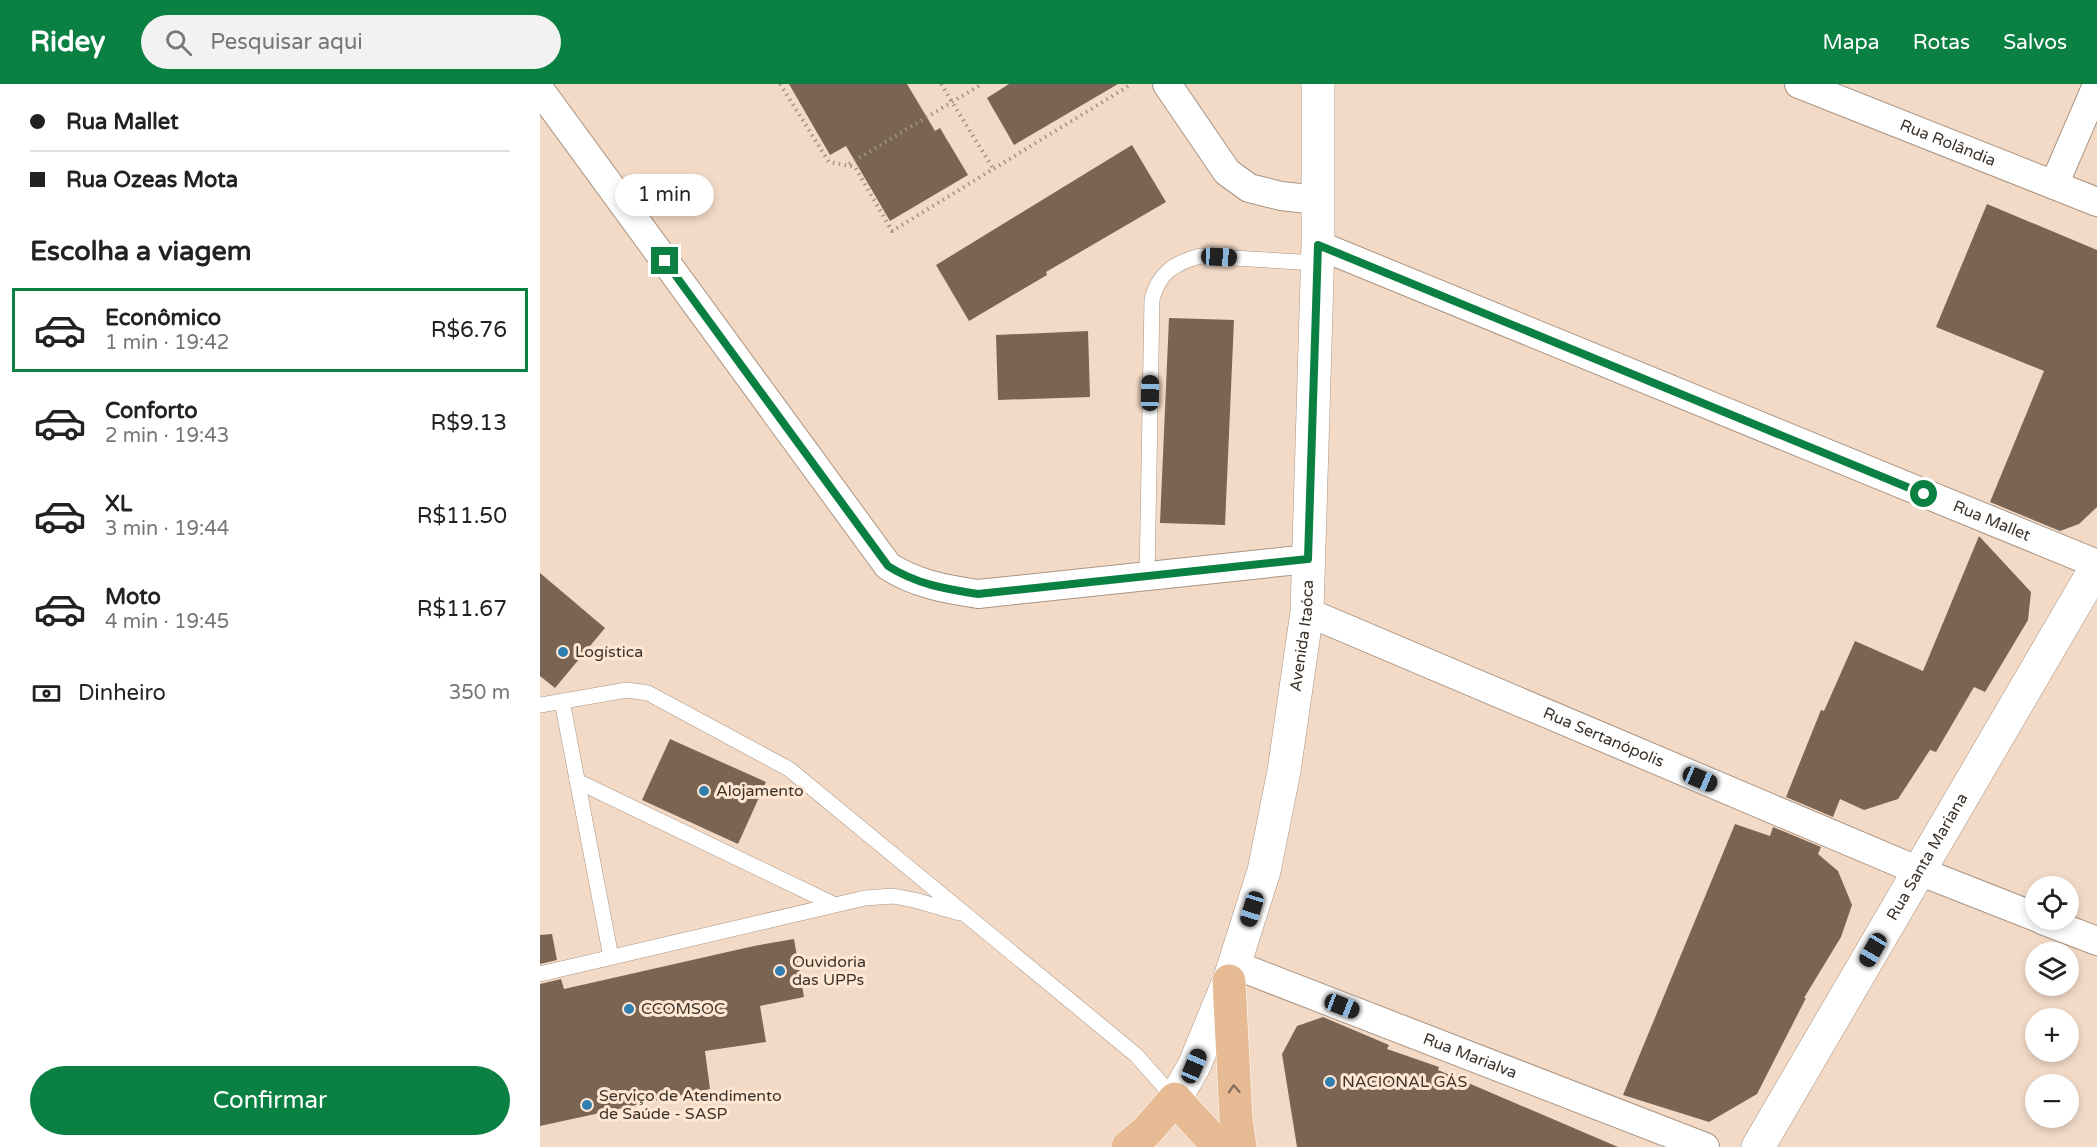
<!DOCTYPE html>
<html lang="pt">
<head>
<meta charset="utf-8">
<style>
  body { margin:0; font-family:"Varela Round",sans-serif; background:#f2f2f2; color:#222; height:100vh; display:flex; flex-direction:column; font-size:22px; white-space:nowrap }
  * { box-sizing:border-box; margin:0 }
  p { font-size:20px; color:#767676 }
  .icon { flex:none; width:33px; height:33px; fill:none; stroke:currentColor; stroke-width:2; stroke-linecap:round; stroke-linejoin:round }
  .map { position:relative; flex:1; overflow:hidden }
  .drawer { display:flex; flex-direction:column; background:#fff; width:540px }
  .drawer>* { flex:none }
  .top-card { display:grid; align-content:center; height:132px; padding:0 30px; background:#fff }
  .fabs { position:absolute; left:1485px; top:792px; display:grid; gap:12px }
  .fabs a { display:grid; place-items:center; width:54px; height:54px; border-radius:50%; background:#fff; box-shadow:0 3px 9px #0003; font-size:30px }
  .end { position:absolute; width:27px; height:27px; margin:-14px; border:8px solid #0b8043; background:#fff; box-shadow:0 0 0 3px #fff }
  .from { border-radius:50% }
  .bubble { position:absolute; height:42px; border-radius:21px; background:#fff; box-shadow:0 3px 9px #0003; font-size:20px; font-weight:600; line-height:42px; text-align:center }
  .car { position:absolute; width:18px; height:36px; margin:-18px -9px; border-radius:8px; box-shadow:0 0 4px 2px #0007; background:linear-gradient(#222 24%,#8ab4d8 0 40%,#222 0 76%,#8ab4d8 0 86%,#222 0) }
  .top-card b { display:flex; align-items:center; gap:21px; height:57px; font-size:22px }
  .top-card b+b { border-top:2px solid #e0e0e0 }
  .top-card i { width:15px; height:15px; background:#222 }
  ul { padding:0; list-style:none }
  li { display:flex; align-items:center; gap:18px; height:84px; margin:0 12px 9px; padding:0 18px; border:3px solid transparent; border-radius:0px }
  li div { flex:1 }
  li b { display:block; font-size:22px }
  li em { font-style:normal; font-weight:600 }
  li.current { border-color:#0b8043 }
  li>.icon { width:54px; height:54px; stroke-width:1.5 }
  h2 { padding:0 30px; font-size:27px; line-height:72px }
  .pay { display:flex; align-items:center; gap:15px; height:66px; padding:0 30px; font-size:22px }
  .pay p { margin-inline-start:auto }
  .action { display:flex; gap:12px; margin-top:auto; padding:12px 30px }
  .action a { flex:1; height:69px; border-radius:36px; background:#0b8043; color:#fff; font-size:24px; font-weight:600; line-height:69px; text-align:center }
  header { display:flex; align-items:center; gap:36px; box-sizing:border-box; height:84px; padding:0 30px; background:#0b8043; color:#fff }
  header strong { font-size:28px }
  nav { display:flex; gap:33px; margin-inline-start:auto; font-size:21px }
  .search { width:420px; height:54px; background:#f2f2f2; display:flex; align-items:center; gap:15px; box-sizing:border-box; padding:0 21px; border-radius:33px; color:#767676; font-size:22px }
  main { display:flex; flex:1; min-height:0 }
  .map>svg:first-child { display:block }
  .building { fill:#7a6554 }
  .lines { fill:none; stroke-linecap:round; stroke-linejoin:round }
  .lane-casing { stroke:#aa9482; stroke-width:16 }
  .street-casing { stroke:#aa9482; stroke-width:30 }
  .secondary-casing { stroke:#aa9482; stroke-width:34 }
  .primary-casing { stroke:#fff; stroke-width:34 }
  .path { stroke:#a39283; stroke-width:4; stroke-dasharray:1.5 4.5; stroke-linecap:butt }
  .lane { stroke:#fff; stroke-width:15 }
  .street { stroke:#fff; stroke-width:28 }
  .secondary { stroke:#fff; stroke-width:33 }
  .primary { stroke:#e6bb93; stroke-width:33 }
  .oneway { stroke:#88705a }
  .route { stroke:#0b8043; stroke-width:8 }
  .poi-dot { fill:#317fb1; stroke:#ffe7d4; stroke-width:2 }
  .labels { text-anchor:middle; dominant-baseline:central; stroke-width:6; stroke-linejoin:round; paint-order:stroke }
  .street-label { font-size:16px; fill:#3c332b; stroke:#ffe7d4 }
  .poi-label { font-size:16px; fill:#3c332b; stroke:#ffe7d4; text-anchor:start }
</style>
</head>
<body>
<header>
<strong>Ridey</strong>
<div class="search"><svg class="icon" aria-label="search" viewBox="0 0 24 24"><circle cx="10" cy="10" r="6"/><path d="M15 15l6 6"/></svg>Pesquisar aqui</div>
<nav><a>Mapa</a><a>Rotas</a><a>Salvos</a></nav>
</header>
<main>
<section class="drawer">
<div class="top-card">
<b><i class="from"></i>Rua Mallet</b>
<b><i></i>Rua Ozeas Mota</b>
</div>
<h2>Escolha a viagem</h2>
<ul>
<li class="current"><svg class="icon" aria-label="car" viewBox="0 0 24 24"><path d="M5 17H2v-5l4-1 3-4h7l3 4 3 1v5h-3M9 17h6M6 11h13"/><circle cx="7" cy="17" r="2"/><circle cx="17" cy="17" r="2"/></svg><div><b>Econômico</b><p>1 min · 19:42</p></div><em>R$6.76</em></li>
<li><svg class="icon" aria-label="car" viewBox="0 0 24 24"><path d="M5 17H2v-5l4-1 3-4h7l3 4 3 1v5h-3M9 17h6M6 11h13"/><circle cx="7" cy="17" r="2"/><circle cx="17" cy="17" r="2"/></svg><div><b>Conforto</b><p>2 min · 19:43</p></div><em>R$9.13</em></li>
<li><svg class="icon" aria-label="car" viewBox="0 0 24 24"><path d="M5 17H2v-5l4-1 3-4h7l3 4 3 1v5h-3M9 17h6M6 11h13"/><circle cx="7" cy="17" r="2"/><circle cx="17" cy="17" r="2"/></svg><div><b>XL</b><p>3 min · 19:44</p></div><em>R$11.50</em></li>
<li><svg class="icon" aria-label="car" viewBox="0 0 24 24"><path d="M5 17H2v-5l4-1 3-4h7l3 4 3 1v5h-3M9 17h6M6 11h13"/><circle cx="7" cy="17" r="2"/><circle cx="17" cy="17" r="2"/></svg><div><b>Moto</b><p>4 min · 19:45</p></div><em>R$11.67</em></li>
</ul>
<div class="pay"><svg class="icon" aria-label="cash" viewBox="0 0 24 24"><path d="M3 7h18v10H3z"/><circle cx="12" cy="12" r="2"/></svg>Dinheiro<p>350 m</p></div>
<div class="action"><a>Confirmar</a></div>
</section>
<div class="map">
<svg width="1557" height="1063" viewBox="0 0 1557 1063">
  <rect width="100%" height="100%" fill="#f2dac7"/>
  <g class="building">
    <polygon points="249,0 367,0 395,47 400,44 428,91 350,137 306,62 290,71"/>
    <polygon points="469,0 578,0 474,61 447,14"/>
    <polygon points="592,61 626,118 506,188 507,191 429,237 396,181"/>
    <polygon points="1447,120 1557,166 1557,423 1539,440 1520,447 1450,418 1504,287 1396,243"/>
    <polygon points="629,234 694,236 685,441 620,439"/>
    <polygon points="548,247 550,313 458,316 456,251"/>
    <polygon points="1439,452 1491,508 1488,536 1445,608 1434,603 1396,668 1390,666 1358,715 1324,726 1300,715 1293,733 1246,713 1281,626 1284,627 1315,557 1383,587"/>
    <polygon points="0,489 65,544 15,604 0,592"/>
    <polygon points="130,655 226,698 198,760 102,716"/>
    <polygon points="1195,740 1230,752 1233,743 1281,763 1278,770 1298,787 1312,821 1301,853 1264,914 1266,914 1217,1010 1169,1038 1083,1011"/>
    <polygon points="12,850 17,876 0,880 0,851"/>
    <polygon points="254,855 264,913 220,922 226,958 165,967 170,1005 0,1042 0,900 21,895 24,905 214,862"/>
    <polygon points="783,933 849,961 847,965 899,983 898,986 1078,1063 757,1063 742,970 757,942"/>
  </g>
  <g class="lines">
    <defs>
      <g id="lane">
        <path d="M607 493 612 215C619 189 634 179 660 172L777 179"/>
        <polyline points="22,617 71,873"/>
        <polyline points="0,621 87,606 108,609 249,685 596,971 635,1015"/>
        <polyline points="37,697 293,820"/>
        <polyline points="0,890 325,814 353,812 374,816 420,829"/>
      </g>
      <g id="street">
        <polyline points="627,0 687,88 709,104 741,112 778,116"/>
        <path id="s1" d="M1259 0 1557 118"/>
        <path d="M0 6 348 482C376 500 405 505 438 510L768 475"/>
        <polyline points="1514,101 1557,1"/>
        <path id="s2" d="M778 161 1557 480"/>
        <path id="s3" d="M767 528 1379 787 1496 833"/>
        <polyline points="1502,836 1557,857"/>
        <path id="s4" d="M695 881 1165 1063"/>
      </g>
      <g id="secondary">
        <path id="s5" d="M635 1015 654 982 689 897 724 787 744 687 767 528 778 161V0"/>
        <path id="s6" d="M1218 1063 1557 482"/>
      </g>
      <g id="primary">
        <polyline points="689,897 696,1034 700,1063"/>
        <polyline points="588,1063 606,1048 635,1015 679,1063"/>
      </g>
    </defs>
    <use href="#lane" class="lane-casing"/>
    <use href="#street" class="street-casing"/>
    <use href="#secondary" class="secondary-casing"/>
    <use href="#primary" class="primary-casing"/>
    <g class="path">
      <polyline points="240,0 289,78 315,83 352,147 592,0"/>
      <polyline points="401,0 454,86"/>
      <polyline points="309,80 442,0"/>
    </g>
    <use href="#lane" class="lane"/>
    <use href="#street" class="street"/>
    <use href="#secondary" class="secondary"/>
    <use href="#primary" class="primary"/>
  </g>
  <defs><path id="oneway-chevron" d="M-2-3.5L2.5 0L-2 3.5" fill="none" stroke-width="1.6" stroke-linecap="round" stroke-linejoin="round" transform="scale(1.5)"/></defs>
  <use class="oneway" href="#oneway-chevron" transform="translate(694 1005) rotate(-93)"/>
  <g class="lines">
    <path class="route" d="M125 177 348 482C376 500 405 505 438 510L768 475 778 161 1384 410"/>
  </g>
  <g class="poi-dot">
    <circle cx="23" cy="568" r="6"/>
    <circle cx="164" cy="707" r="6"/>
    <circle cx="240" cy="887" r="6"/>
    <circle cx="89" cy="925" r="6"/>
    <circle cx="790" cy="998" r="6"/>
    <circle cx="47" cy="1021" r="6"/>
  </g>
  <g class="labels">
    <g class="street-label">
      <text stroke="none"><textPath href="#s1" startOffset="160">Rua Rolândia</textPath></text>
      <text stroke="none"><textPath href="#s2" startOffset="728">Rua Mallet</textPath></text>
      <text stroke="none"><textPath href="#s5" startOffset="484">Avenida Itaóca</textPath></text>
      <text stroke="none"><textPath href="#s3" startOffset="322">Rua Sertanópolis</textPath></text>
      <text stroke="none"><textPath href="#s6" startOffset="336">Rua Santa Mariana</textPath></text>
      <text stroke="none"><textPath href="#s4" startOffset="252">Rua Marialva</textPath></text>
    </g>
    <g class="poi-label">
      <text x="35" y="568">Logística</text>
      <text x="176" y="707">Alojamento</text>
      <text x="252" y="878">Ouvidoria<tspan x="252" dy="18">das UPPs</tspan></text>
      <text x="101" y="925">CCOMSOC</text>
      <text x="802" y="998">NACIONAL GÁS</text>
      <text x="59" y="1012">Serviço de Atendimento<tspan x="59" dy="18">de Saúde - SASP</tspan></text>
    </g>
  </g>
</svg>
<div class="fabs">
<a><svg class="icon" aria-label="locate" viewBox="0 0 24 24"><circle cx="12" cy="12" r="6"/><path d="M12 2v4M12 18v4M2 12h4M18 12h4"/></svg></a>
<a><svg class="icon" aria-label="layers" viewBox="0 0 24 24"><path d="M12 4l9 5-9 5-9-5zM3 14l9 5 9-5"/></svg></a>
<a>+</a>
<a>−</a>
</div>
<i class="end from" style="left:1384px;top:410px"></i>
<i class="end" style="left:125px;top:177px"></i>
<div class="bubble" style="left:75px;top:90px;width:99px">1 min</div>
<i class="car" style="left:679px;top:173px;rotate:93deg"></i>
<i class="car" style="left:610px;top:309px;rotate:1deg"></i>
<i class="car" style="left:1160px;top:695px;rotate:113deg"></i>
<i class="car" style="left:712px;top:825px;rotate:197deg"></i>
<i class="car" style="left:1333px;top:866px;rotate:210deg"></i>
<i class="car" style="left:802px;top:922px;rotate:111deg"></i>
<i class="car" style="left:654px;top:982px;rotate:23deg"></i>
</div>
</main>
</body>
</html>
